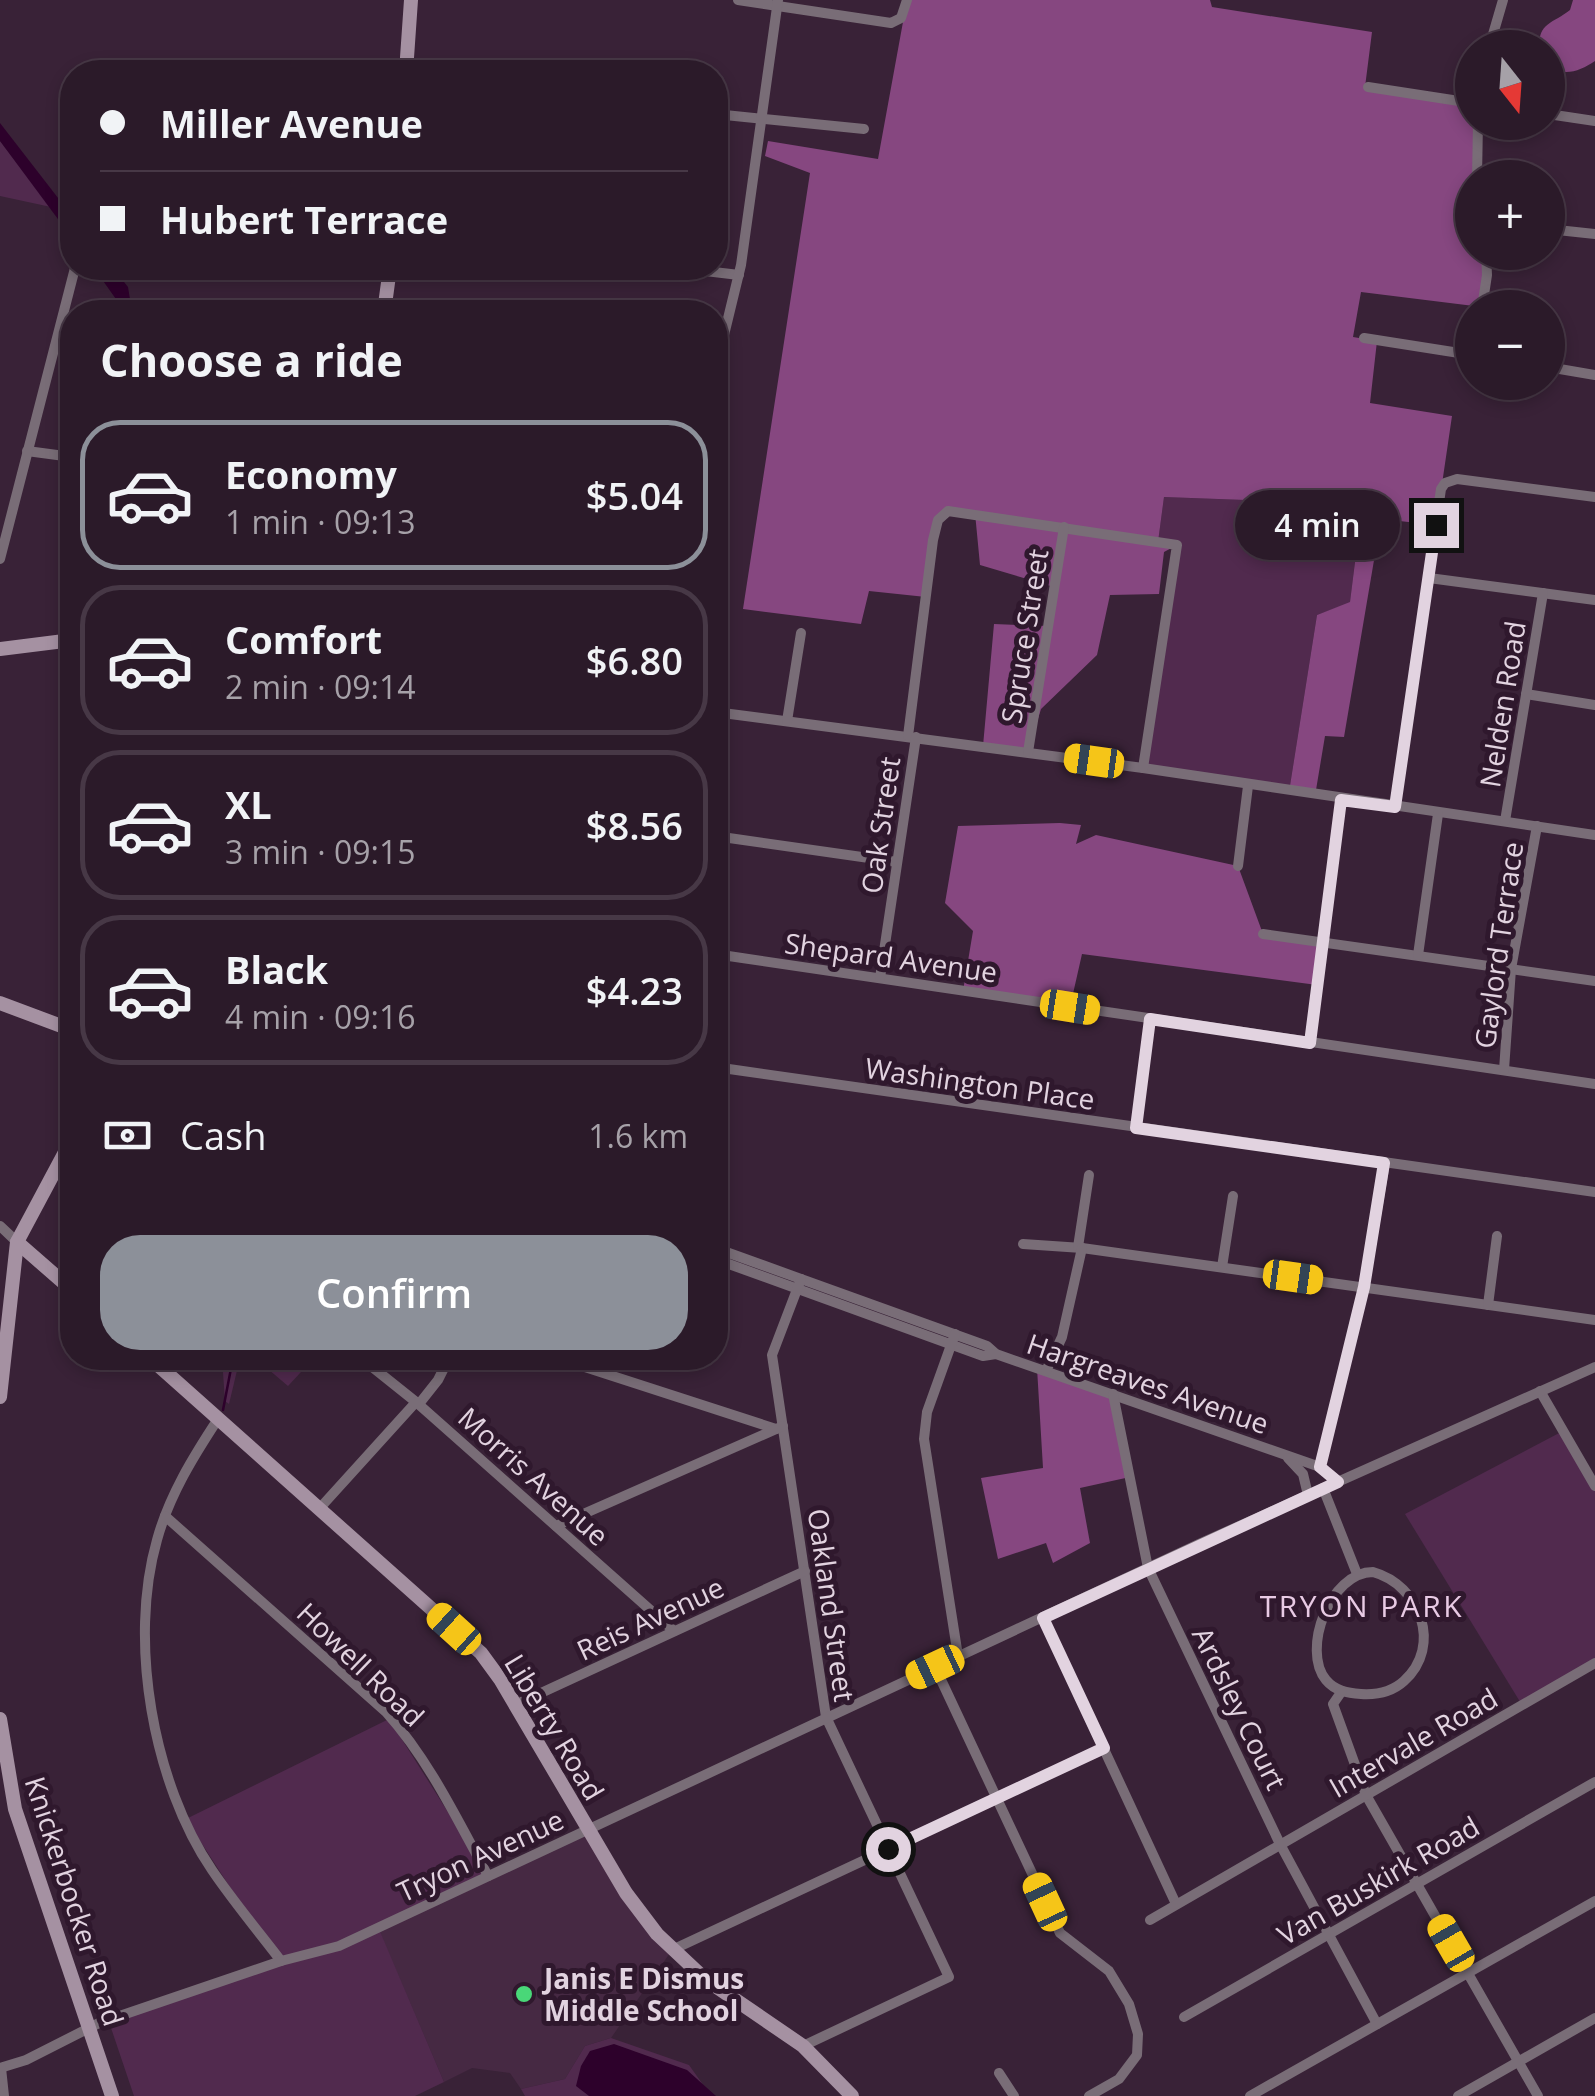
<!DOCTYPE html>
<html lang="en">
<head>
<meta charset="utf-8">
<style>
  body { margin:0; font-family:"Open Sans",sans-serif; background:#372735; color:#f1f3f6; height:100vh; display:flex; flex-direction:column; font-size:38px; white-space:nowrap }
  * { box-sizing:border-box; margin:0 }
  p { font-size:32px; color:#a6a1a8 }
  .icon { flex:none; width:55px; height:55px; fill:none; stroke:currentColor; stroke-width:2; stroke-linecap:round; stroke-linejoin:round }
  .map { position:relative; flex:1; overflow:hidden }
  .sheet { position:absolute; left:60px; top:300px; width:668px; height:1070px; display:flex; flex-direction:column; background:#2b1a29; border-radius:40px; box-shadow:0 5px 15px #0003,0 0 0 2px #473846 }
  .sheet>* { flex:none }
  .guide { position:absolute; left:60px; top:60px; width:668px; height:220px; border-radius:40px; box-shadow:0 5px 15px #0003,0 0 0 2px #473846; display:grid; align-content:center; height:220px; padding:0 40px; background:#2b1a29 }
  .needle { width:65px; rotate:163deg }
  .controls { position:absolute; left:1455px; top:30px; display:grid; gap:20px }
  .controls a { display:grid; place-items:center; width:110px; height:110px; border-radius:50%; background:#2b1a29; box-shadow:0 5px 15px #0003,0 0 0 2px #473846; font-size:50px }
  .end { position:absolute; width:45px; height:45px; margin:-22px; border:12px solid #e2d3e0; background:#111; box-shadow:0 0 0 5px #111 }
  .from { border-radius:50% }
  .bubble { position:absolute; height:70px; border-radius:35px; background:#2b1a29; box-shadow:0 5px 15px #0003,0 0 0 2px #473846; font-size:32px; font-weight:600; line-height:70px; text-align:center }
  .car { position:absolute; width:30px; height:60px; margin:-30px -15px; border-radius:12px; box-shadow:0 0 8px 2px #0007; background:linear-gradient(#f5c518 24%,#345 0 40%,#f5c518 0 76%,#345 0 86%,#f5c518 0) }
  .guide b { display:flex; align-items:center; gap:35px; height:95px; font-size:38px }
  .guide b+b { border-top:2px solid #473846 }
  .guide i { width:25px; height:25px; background:#f1f3f6 }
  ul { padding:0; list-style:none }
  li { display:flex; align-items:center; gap:30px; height:150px; margin:0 20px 15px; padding:0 20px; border:5px solid #473846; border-radius:40px }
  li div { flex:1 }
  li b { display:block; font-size:38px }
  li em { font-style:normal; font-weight:600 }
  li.current { border-color:#8c9099 }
  li>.icon { width:90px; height:90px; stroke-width:1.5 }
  h2 { padding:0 40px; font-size:45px; line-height:120px }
  .pay { display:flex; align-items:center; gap:25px; height:110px; padding:0 40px; font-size:38px }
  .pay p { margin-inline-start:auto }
  .action { display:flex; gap:20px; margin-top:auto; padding:20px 40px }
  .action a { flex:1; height:115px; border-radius:40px; background:#8c9099; color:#fff; font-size:40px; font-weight:600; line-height:115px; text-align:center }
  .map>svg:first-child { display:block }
  .built { fill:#462943 }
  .green { fill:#512a4e }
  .forest { fill:#864780 }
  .water { fill:#2d012b }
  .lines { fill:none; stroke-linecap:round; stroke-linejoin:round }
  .stream { stroke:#2d012b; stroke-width:2.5 }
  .street { stroke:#796d77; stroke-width:10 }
  .secondary { stroke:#a591a2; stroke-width:14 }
  .route { stroke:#e2d3e0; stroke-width:12 }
  .poi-dot { fill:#49d778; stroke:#2f182d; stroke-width:4 }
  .labels { text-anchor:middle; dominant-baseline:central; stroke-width:10; stroke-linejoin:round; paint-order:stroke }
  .street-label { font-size:28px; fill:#e2d3e0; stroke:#2f182d }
  .poi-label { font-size:28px; font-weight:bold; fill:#e2d3e0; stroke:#2f182d; text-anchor:start }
  .neighbourhood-label { font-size:30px; letter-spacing:2.5px; fill:#e8cae4; stroke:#2f182d }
</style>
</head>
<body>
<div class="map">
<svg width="1595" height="2096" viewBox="0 0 1595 2096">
  <rect width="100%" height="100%" fill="#392237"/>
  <polygon class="built" points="588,1828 672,1950 611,2038 585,2046 565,2079 521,2089 510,2073 472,2068 444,2082 378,1928"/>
  <g class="green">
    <polygon points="0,141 51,207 0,196"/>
    <polygon points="1164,497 1273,501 1356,553 1350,603 1317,615 1289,792 1143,768 1177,546 1158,542"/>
    <polygon points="222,1358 240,1358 229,1404 225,1401"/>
    <polygon points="255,1358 314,1358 288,1386"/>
    <polygon points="1563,1431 1595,1486 1595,1663 1522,1705 1405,1514"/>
    <polygon points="389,1719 489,1877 379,1929 444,2082 415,2096 134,2096 108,2019 277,1960 186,1819"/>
    <polygon points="611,2038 689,2065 711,2096 525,2096 521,2089 565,2079 585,2046"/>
  </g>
  <g class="forest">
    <polygon points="907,0 1210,0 1212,7 1372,32 1365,87 1472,103 1472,122 1478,123 1472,178 1472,252 1486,253 1482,307 1361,292 1353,337 1377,341 1370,403 1452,416 1436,525 1381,519 1344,737 1325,736 1315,796 1289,792 1317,615 1350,602 1356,554 1282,545 1273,501 1164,497 1158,542 1177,545 1164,552 1159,594 1110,595 1097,655 1041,709 1028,752 983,746 994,624 1048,626 1054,587 980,565 975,513 941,515 926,597 869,591 861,624 743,609 810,173 765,156 768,141 878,159"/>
    <path d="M1573 0H1595V61C1580 71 1563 78 1548 65V48L1540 47C1537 23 1554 23 1570 10Z"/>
    <polygon points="1060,823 1081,825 1076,844 1096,835 1238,866 1263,934 1323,940 1317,985 1082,954 1070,1007 963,991 973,931 945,903 958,826"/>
    <polygon points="1037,1368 1113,1394 1130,1477 1080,1488 1090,1543 1053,1563 1046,1543 998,1559 981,1478 1043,1468"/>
  </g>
  <g class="water">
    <polygon points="0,123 72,216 72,238 0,141"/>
    <polygon points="94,268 113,268 128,287 132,312 119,312 118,302"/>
    <polygon points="614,2044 687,2070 716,2096 589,2096 576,2086 581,2066 590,2051"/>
  </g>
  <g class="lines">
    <polyline class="stream" points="223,1410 233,1358"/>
    <g class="street">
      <polyline points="738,0 891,23 901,18 907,0"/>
      <polyline points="1489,48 1503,0"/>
      <polyline points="1368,87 1472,103"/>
      <polyline points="715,114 864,129"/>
      <polyline points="1548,114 1595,121"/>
      <polyline points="1477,178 1478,122"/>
      <polyline points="1548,229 1595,234"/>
      <polyline points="680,268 739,275"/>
      <polyline points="1482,308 1487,275 1486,252"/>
      <polyline points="1364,338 1472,355"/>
      <polyline points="1548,367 1595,375"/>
      <polyline points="715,372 741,265 778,0"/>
      <polyline points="27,451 72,457"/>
      <polyline points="0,559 75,268"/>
      <polyline points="1429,578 1595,600"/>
      <polyline points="1526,694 1595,705"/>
      <polyline points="715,712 1143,768 1595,835"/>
      <polyline points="787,721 801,633"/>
      <polyline points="908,736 933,540 938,520 948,511 1177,545 1143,768"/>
      <polyline points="1028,752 1064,527"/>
      <polyline points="1395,807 1441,489 1445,483 1457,479 1595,497"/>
      <polyline points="1505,821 1543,593"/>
      <polyline points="715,836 897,862"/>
      <polyline points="1238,866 1248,786"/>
      <polyline points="1263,934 1595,981"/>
      <polyline points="715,954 1595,1084"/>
      <polyline points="1418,955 1438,814"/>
      <polyline points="880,978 916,737"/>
      <polyline points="1310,1043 1341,799"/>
      <polyline points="715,1067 1595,1192"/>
      <polyline points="1504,1070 1511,969 1537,826"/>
      <polyline points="1136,1129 1150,1019"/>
      <polyline points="0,1226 17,1242"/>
      <polyline points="1023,1244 1082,1248 1595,1320"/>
      <polyline points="1078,1247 1089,1175"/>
      <polyline points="715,1248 987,1346 996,1354 1320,1467 1338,1482"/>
      <polyline points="715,1259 983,1356 996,1354"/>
      <polyline points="1222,1267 1233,1196"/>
      <polyline points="801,1279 772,1355 826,1717 949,1977 803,2046"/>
      <polyline points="1488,1305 1497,1236"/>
      <polyline points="955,1334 927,1412 924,1439 958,1656"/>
      <polyline points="361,1358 416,1402 674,1631"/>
      <polyline points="557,1358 776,1429"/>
      <polyline points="1046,1371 1062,1337 1082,1248"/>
      <polyline points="1540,1391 1595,1486"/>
      <polyline points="1113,1394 1148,1568 1280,1844 1377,2024"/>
      <polyline points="419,1404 438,1380 449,1358"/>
      <path d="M218 1419C193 1457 169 1496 157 1540 128 1641 153 1783 212 1870 233 1901 258 1931 281 1961"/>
      <polyline points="1288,1458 1303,1474 1308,1495"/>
      <polyline points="1320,1467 1364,1287 1385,1163"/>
      <polyline points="1323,1488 1357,1574"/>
      <polyline points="319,1509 416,1402"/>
      <path d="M165 1516 386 1712C429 1760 457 1819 488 1876"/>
      <polyline points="556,1526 783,1426"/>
      <path d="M1373 1572C1420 1585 1443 1646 1404 1681 1392 1692 1377 1695 1361 1694 1348 1693 1335 1691 1326 1680 1301 1650 1330 1572 1373 1572Z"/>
      <polyline points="1043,1618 1176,1904"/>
      <polyline points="935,1667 1060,1933 1109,1971 1129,2004 1138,2034 1137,2055 1119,2079 1089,2096"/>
      <polyline points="1342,1691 1333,1704 1366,1795 1538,2096"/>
      <polyline points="515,1705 805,1571"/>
      <polyline points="1150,1920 1595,1663"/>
      <polyline points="672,1950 1104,1748"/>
      <polyline points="1184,2017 1595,1782"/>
      <polyline points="0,2068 26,2060 99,2023 281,1961 339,1946 1199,1544 1595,1367"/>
      <polyline points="1,2068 4,2096"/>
      <polyline points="999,2073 1014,2096"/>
      <polyline points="1250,2096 1595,1901"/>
      <polyline points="1458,2096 1595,2018"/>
    </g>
    <g class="secondary">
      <polyline points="406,72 411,0"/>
      <polyline points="384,312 390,268"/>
      <polyline points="0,649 72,640"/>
      <polyline points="0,1003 72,1030"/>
      <polyline points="17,1242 72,1290"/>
      <polyline points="150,1358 481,1653 500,1679 626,1893 657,1934 705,1979 803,2046 852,2096"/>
      <polyline points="0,1397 17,1242 72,1139"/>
      <polyline points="0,1719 15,1809 112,2096"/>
    </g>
  </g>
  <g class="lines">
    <polyline class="route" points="888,1849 1104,1748 1043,1618 1338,1482 1320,1467 1364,1287 1384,1163 1136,1128 1150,1019 1310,1043 1341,800 1395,807 1436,525"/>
  </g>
  <circle class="poi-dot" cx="524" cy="1994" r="10"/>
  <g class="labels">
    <g class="street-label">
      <text transform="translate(1024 636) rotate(-81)">Spruce Street</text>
      <text transform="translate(1502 704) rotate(-81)">Nelden Road</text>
      <text transform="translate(880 825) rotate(-82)">Oak Street</text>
      <text transform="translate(1498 945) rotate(-82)">Gaylord Terrace</text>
      <text transform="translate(891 957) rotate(8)">Shepard Avenue</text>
      <text transform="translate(980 1083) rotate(8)">Washington Place</text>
      <text transform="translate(1148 1383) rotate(19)">Hargreaves Avenue</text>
      <text transform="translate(534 1476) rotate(42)">Morris Avenue</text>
      <text transform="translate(832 1605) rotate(82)">Oakland Street</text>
      <text transform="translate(650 1618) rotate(-25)">Reis Avenue</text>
      <text transform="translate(361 1664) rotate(44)">Howell Road</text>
      <text transform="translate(1240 1708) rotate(64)">Ardsley Court</text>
      <text transform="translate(555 1727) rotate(59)">Liberty Road</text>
      <text transform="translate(1413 1742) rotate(-30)">Intervale Road</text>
      <text transform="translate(480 1855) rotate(-25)">Tryon Avenue</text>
      <text transform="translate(1378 1880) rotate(-30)">Van Buskirk Road</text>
      <text transform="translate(75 1901) rotate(72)">Knickerbocker Road</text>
    </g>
    <g class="poi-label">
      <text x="544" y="1978">Janis E Dismus<tspan x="544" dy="32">Middle School</tspan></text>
    </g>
    <g class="neighbourhood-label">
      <text x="1362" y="1605">TRYON PARK</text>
    </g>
  </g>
</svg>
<div class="controls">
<a><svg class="needle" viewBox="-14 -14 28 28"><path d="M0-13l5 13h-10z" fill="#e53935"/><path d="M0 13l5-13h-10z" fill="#a6a1a8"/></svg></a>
<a>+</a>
<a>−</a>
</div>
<i class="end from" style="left:888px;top:1849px"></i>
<i class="end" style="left:1436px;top:525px"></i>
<div class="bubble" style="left:1235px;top:490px;width:165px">4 min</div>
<i class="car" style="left:1094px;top:761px;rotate:278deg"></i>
<i class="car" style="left:1070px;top:1007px;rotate:99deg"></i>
<i class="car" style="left:1293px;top:1277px;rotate:98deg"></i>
<i class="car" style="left:454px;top:1629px;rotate:312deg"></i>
<i class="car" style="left:935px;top:1667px;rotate:245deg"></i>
<i class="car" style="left:1045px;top:1902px;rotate:335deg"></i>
<i class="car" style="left:1451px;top:1943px;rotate:330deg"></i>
<div class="guide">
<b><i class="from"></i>Miller Avenue</b>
<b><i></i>Hubert Terrace</b>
</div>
<section class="sheet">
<h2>Choose a ride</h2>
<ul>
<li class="current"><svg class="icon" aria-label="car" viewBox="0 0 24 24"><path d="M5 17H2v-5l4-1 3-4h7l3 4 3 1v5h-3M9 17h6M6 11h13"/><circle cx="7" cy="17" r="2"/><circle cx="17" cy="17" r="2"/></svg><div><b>Economy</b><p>1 min · 09:13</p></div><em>$5.04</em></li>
<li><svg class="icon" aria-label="car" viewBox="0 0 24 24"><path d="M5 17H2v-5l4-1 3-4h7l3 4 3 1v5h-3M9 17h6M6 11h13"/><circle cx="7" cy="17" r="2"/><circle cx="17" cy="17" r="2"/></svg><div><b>Comfort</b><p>2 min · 09:14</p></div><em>$6.80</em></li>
<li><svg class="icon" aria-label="car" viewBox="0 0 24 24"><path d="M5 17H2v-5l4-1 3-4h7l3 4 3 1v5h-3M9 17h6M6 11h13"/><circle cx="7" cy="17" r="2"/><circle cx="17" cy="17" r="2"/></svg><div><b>XL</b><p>3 min · 09:15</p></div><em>$8.56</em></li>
<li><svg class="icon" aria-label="car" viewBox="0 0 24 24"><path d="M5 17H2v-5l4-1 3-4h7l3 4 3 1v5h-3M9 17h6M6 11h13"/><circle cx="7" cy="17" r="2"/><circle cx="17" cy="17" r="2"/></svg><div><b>Black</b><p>4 min · 09:16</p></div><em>$4.23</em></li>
</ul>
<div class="pay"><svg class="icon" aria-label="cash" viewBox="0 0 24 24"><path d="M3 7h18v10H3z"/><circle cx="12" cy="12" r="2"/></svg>Cash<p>1.6 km</p></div>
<div class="action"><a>Confirm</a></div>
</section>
</div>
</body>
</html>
